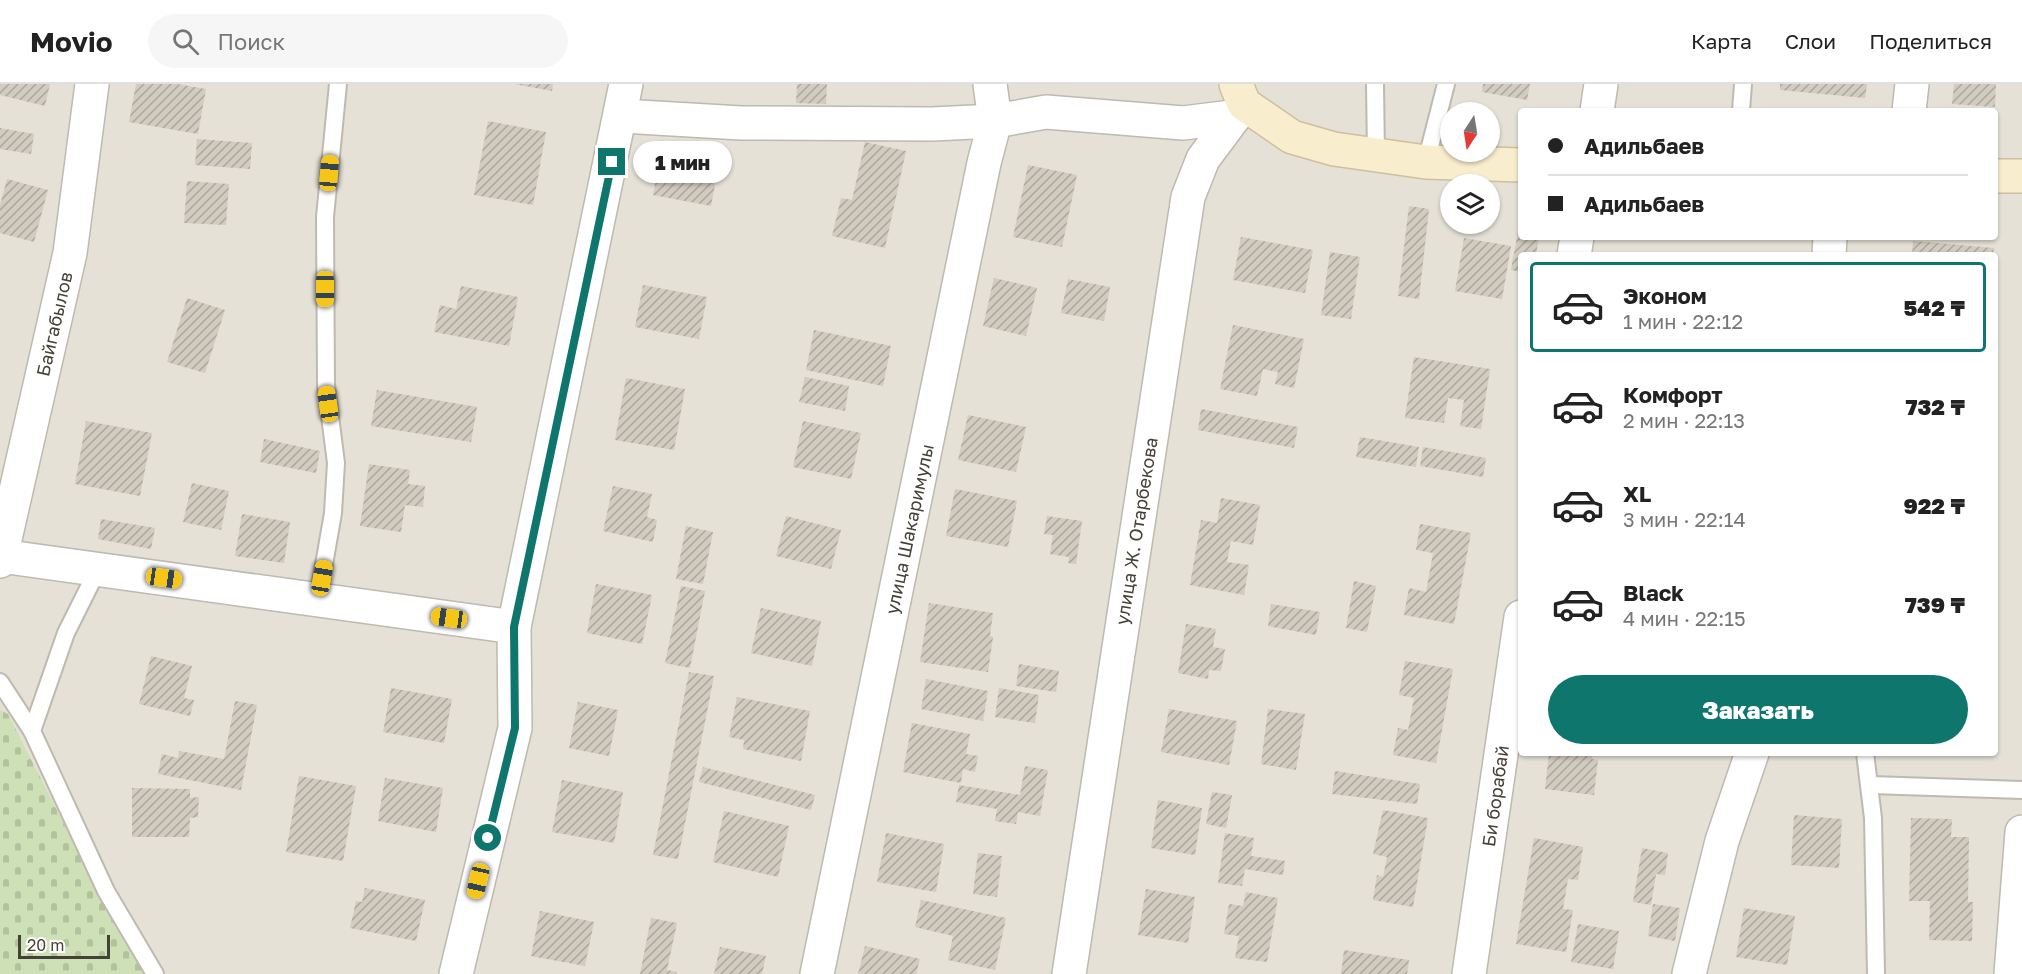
<!DOCTYPE html>
<html lang="ru">
<head>
<meta charset="utf-8">
<style>
  body { margin:0; font-family:"Golos Text",sans-serif; background:#f6f6f6; color:#222; height:100vh; display:flex; flex-direction:column; font-size:22px; white-space:nowrap }
  * { box-sizing:border-box; margin:0 }
  p { font-size:20px; color:#767676 }
  .icon { flex:none; width:33px; height:33px; fill:none; stroke:currentColor; stroke-width:2; stroke-linecap:round; stroke-linejoin:round }
  .map { position:relative; flex:1; overflow:hidden }
  .details { position:absolute; left:1518px; top:168px; width:480px; height:504px; display:flex; flex-direction:column; background:#fff; border-radius:6px; box-shadow:0 2px 4px #0004 }
  .details>* { flex:none }
  .banner { position:absolute; left:1518px; top:24px; width:480px; height:132px; border-radius:6px; box-shadow:0 2px 4px #0004; display:grid; align-content:center; height:132px; padding:0 30px; background:#fff }
  .needle { width:39px; rotate:192deg }
  .fabs { position:absolute; left:1440px; top:18px; display:grid; gap:12px }
  .fabs a { display:grid; place-items:center; width:60px; height:60px; border-radius:50%; background:#fff; box-shadow:0 2px 4px #0004; font-size:30px }
  .scale { position:absolute; left:18px; bottom:15px; width:92px; box-sizing:border-box; padding-left:6px; border:3px solid #454038; border-top:0; font-size:16px; line-height:21px; white-space:nowrap; color:#454038; -webkit-text-stroke:4px #fff; paint-order:stroke }
  .end { position:absolute; width:27px; height:27px; margin:-14px; border:8px solid #0f766e; background:#fff; box-shadow:0 0 0 3px #fff }
  .from { border-radius:50% }
  .bubble { position:absolute; height:42px; border-radius:21px; background:#fff; box-shadow:0 2px 4px #0004; font-size:20px; font-weight:800; line-height:42px; text-align:center }
  .car { position:absolute; width:18px; height:36px; margin:-18px -9px; border-radius:8px; box-shadow:0 0 4px 2px #0007; background:linear-gradient(#f5c518 24%,#345 0 40%,#f5c518 0 76%,#345 0 86%,#f5c518 0) }
  .banner b { display:flex; align-items:center; gap:21px; height:57px; font-size:22px }
  .banner b+b { border-top:2px solid #e0e0e0 }
  .banner i { width:15px; height:15px; background:#222 }
  ul { padding:10px 0 0; list-style:none }
  li { display:flex; align-items:center; gap:18px; height:90px; margin:0 12px 9px; padding:0 18px; border:3px solid transparent; border-radius:6px }
  li div { flex:1 }
  li b { display:block; font-size:22px }
  li em { font-style:normal; font-weight:800 }
  li.on { border-color:#0f766e }
  li>.icon { width:54px; height:54px; stroke-width:1.5 }
  .cta { display:flex; gap:12px; margin-top:auto; padding:12px 30px }
  .cta a { flex:1; height:69px; border-radius:36px; background:#0f766e; color:#fff; font-size:24px; font-weight:800; line-height:69px; text-align:center }
  header { display:flex; align-items:center; gap:36px; box-sizing:border-box; height:84px; padding:0 30px; background:#fff; border-bottom:2px solid #e0e0e0 }
  header strong { font-size:28px }
  nav { display:flex; gap:33px; margin-inline-start:auto; font-size:21px }
  .search { width:420px; height:54px; background:#f6f6f6; display:flex; align-items:center; gap:15px; box-sizing:border-box; padding:0 21px; border-radius:33px; color:#767676; font-size:22px }
  .map>svg:first-child { display:block }
  .residential { fill:#e5e1d7; fill-rule:evenodd }
  .cemetery { fill:url(#cemetery-stones) }
  .building { fill:url(#building-hatch) }
  .lines { fill:none; stroke-linecap:round; stroke-linejoin:round }
  .lane-casing { stroke:#bfb9af; stroke-width:20 }
  .street-casing { stroke:#bfb9af; stroke-width:36 }
  .secondary-casing { stroke:#ccc09d; stroke-width:36 }
  .lane { stroke:#fff; stroke-width:16 }
  .street { stroke:#fff; stroke-width:33 }
  .secondary { stroke:#f8edcd; stroke-width:33 }
  .route { stroke:#0f766e; stroke-width:8 }
  .labels { text-anchor:middle; dominant-baseline:central; stroke-width:6; stroke-linejoin:round; paint-order:stroke }
  .street-label { font-size:18px; fill:#454038; stroke:#fff }
</style>
</head>
<body>
<header>
<strong>Movio</strong>
<div class="search"><svg class="icon" aria-label="search" viewBox="0 0 24 24"><circle cx="10" cy="10" r="6"/><path d="M15 15l6 6"/></svg>Поиск</div>
<nav><a>Карта</a><a>Слои</a><a>Поделиться</a></nav>
</header>
<div class="map">
<svg width="2022" height="890" viewBox="0 0 2022 890">
  <defs>
    <pattern id="cemetery-stones" width="16" height="16" patternUnits="userSpaceOnUse" patternTransform="scale(1.5)"><rect width="16" height="16" fill="#cee1b6"/><path d="M2 7V4a2 2 0 0 1 4 0v3zM10 15v-3a2 2 0 0 1 4 0v3z" fill="#b2c29d"/></pattern>
    <pattern id="building-hatch" width="6" height="6" patternUnits="userSpaceOnUse" patternTransform="scale(1.5)"><rect width="6" height="6" fill="#d2cbbf"/><path d="M-1 1l2-2M0 6l6-6M5 7l2-2" fill="none" stroke="#aca69c"/></pattern>
  </defs>
  <rect width="100%" height="100%" fill="#f2efe8"/>
  <path class="residential" d="M0 0H2022V890H0ZM1521 27H1995V153H1521ZM1450 28H1490V68H1450ZM1450 100H1490V140H1450ZM1521 171H1995V669H1521Z"/>
  <polygon class="cemetery" points="0,626 8,630 123,856 147,890 0,890"/>
  <g class="building">
    <polygon points="0,0 50,0 45,22 0,11"/>
    <polygon points="136,0 177,0 206,5 198,50 129,38"/>
    <polygon points="514,0 553,0 552,7"/>
    <polygon points="797,0 827,0 826,20 796,19"/>
    <polygon points="1483,0 1530,0 1527,16 1482,8"/>
    <polygon points="1780,0 1867,0 1865,14 1780,6"/>
    <polygon points="1954,0 1996,0 1995,23 1952,20"/>
    <polygon points="488,37 546,48 533,121 474,111"/>
    <polygon points="0,44 34,50 31,70 0,65"/>
    <polygon points="197,55 252,59 250,85 195,81"/>
    <polygon points="865,58 906,67 885,164 832,152 841,114 852,116"/>
    <polygon points="662,62 720,73 711,122 653,111"/>
    <polygon points="1028,81 1077,91 1062,163 1013,153"/>
    <polygon points="7,95 48,106 34,158 0,149 0,121"/>
    <polygon points="187,97 229,100 226,141 184,139"/>
    <polygon points="1409,122 1429,125 1419,215 1398,212"/>
    <polygon points="1520,136 1521,153 1539,153 1536,171 1521,171 1521,188 1511,186"/>
    <polygon points="1241,153 1313,166 1305,209 1233,196"/>
    <polygon points="1464,154 1511,162 1502,215 1455,207"/>
    <polygon points="1913,157 1994,164 1993,171 1912,171"/>
    <polygon points="1330,168 1360,173 1351,235 1321,231"/>
    <polygon points="994,194 1037,204 1026,252 983,242"/>
    <polygon points="1068,195 1110,203 1104,237 1061,229"/>
    <polygon points="643,201 707,213 699,255 635,243"/>
    <polygon points="461,202 518,213 509,262 434,248 440,221 456,225"/>
    <polygon points="187,214 225,226 205,289 167,278"/>
    <polygon points="1233,241 1304,255 1294,304 1275,300 1278,288 1263,285 1257,312 1220,305"/>
    <polygon points="814,246 891,262 883,302 806,286"/>
    <polygon points="1414,273 1490,285 1481,345 1460,342 1464,316 1448,314 1444,339 1405,334"/>
    <polygon points="805,293 849,302 845,327 799,318"/>
    <polygon points="626,294 685,305 674,366 615,356"/>
    <polygon points="377,306 477,323 471,358 371,342"/>
    <polygon points="1201,325 1298,343 1294,364 1198,346"/>
    <polygon points="968,331 1026,343 1016,388 958,376"/>
    <polygon points="86,337 152,349 140,412 75,400"/>
    <polygon points="803,337 861,349 851,395 793,383"/>
    <polygon points="1360,353 1419,363 1416,383 1356,373"/>
    <polygon points="264,355 320,367 316,389 260,378"/>
    <polygon points="1423,363 1486,374 1483,393 1420,382"/>
    <polygon points="369,380 410,386 408,400 425,402 423,423 405,421 401,448 360,442"/>
    <polygon points="192,399 229,407 221,446 183,438"/>
    <polygon points="613,402 652,410 647,433 657,436 653,458 603,447"/>
    <polygon points="955,405 1017,417 1008,463 946,452"/>
    <polygon points="1221,414 1260,421 1253,461 1231,457 1227,478 1249,481 1244,511 1190,501 1201,436 1217,439"/>
    <polygon points="242,430 290,438 284,479 235,472"/>
    <polygon points="786,432 841,446 831,485 776,472"/>
    <polygon points="1047,432 1082,437 1076,480 1068,479 1069,473 1050,470 1053,451 1044,450"/>
    <polygon points="101,435 155,444 151,465 98,455"/>
    <polygon points="1420,440 1471,449 1454,540 1404,531 1409,504 1426,508 1433,469 1416,466"/>
    <polygon points="686,442 713,448 703,500 676,495"/>
    <polygon points="1354,497 1376,502 1367,548 1346,544"/>
    <polygon points="596,500 652,511 642,560 587,549"/>
    <polygon points="681,502 705,507 690,584 665,579"/>
    <polygon points="929,519 993,529 990,552 993,553 988,588 920,578"/>
    <polygon points="1271,520 1320,528 1316,551 1268,542"/>
    <polygon points="761,524 821,537 812,582 751,569"/>
    <polygon points="1186,540 1216,545 1213,563 1225,565 1221,587 1209,586 1208,595 1178,589"/>
    <polygon points="151,572 192,582 184,614 194,616 190,632 139,620"/>
    <polygon points="1405,577 1453,585 1436,679 1393,671 1398,644 1408,646 1414,614 1399,611"/>
    <polygon points="1019,580 1059,587 1056,608 1016,602"/>
    <polygon points="689,588 714,592 678,775 653,771"/>
    <polygon points="926,595 988,607 983,637 921,625"/>
    <polygon points="391,604 452,615 444,659 383,648"/>
    <polygon points="999,604 1039,611 1035,639 995,633"/>
    <polygon points="737,613 810,627 801,677 743,665 744,656 729,653"/>
    <polygon points="235,617 257,621 241,706 158,690 162,670 178,674 179,667 224,675"/>
    <polygon points="578,618 618,626 609,672 569,664"/>
    <polygon points="1169,625 1237,637 1229,681 1161,668"/>
    <polygon points="1268,625 1305,630 1296,686 1261,680"/>
    <polygon points="912,639 970,650 966,670 978,672 975,688 963,685 961,699 903,688"/>
    <polygon points="1549,669 1592,669 1592,675 1598,676 1594,711 1545,705"/>
    <polygon points="1025,682 1048,686 1040,732 1018,728 1016,740 995,737 997,725 956,718 959,701 1020,711"/>
    <polygon points="703,683 815,711 811,726 699,698"/>
    <polygon points="1335,687 1420,700 1417,720 1332,710"/>
    <polygon points="299,692 356,702 343,777 286,768"/>
    <polygon points="385,694 443,704 436,748 378,737"/>
    <polygon points="562,696 623,708 614,759 552,748"/>
    <polygon points="132,704 190,705 190,714 199,713 198,733 190,734 189,753 132,753"/>
    <polygon points="1212,708 1232,711 1226,744 1206,740"/>
    <polygon points="1158,716 1202,724 1195,771 1151,764"/>
    <polygon points="1383,726 1428,734 1413,823 1373,816 1377,791 1383,793 1387,773 1373,770"/>
    <polygon points="724,727 789,742 778,793 713,778"/>
    <polygon points="1794,731 1842,735 1839,784 1791,781"/>
    <polygon points="1911,734 1952,735 1951,753 1969,753 1968,818 1973,818 1972,857 1929,856 1930,817 1909,817"/>
    <polygon points="886,749 944,760 936,808 877,798"/>
    <polygon points="1225,749 1254,754 1251,772 1285,777 1283,791 1245,785 1242,802 1218,799"/>
    <polygon points="1534,754 1583,763 1578,796 1568,795 1563,825 1573,826 1566,868 1516,860"/>
    <polygon points="1642,764 1668,769 1665,791 1656,790 1651,821 1633,818"/>
    <polygon points="978,769 1002,772 997,813 973,810"/>
    <polygon points="365,804 425,816 416,857 350,844 356,817 362,818"/>
    <polygon points="1146,805 1195,813 1188,859 1138,851"/>
    <polygon points="1246,808 1278,814 1267,878 1235,874 1239,852 1224,850 1229,820 1243,822"/>
    <polygon points="921,816 1006,834 995,886 948,876 953,852 915,843"/>
    <polygon points="1653,820 1680,824 1675,857 1648,852"/>
    <polygon points="1744,824 1795,832 1787,881 1736,873"/>
    <polygon points="540,827 594,838 585,882 531,872"/>
    <polygon points="651,834 677,839 667,886 677,888 676,890 640,890"/>
    <polygon points="1578,840 1619,847 1613,885 1571,878"/>
    <polygon points="865,862 920,875 916,890 858,890"/>
    <polygon points="720,863 766,872 762,890 714,890"/>
    <polygon points="1344,866 1409,876 1407,890 1341,890"/>
  </g>
  <g class="lines">
    <defs>
      <g id="lane">
        <polyline points="1375,0 1376,72"/>
        <polyline points="1741,27 1743,0"/>
        <polyline points="1426,78 1446,0"/>
        <polyline points="318,515 333,429 336,379 326,301 325,133 338,0"/>
        <polyline points="0,598 32,647 106,807 155,890"/>
        <polyline points="32,647 66,549 98,485"/>
        <polyline points="1865,669 1873,734 1876,890"/>
        <polyline points="1871,701 2022,706"/>
      </g>
      <g id="street">
        <polyline points="1597,27 1601,0"/>
        <polyline points="1909,27 1912,0"/>
        <polyline points="622,32 741,39 932,40 995,37 1046,28 1183,39 1232,33"/>
        <polyline points="1574,171 1577,153"/>
        <polyline points="1829,171 1830,153"/>
        <polyline points="1,472 514,543"/>
        <polyline points="0,477 70,169 92,0"/>
        <polyline points="456,890 515,644 514,543 626,0"/>
        <polyline points="817,890 984,79 995,37 990,0"/>
        <polyline points="1069,890 1188,113 1203,75 1244,20"/>
        <polyline points="1469,890 1521,533"/>
        <polyline points="1689,890 1722,757 1752,669"/>
        <polyline points="2011,890 2022,748"/>
      </g>
      <g id="secondary">
        <polyline points="1236,0 1244,20 1292,53 1334,65 1426,78 1521,81"/>
        <polyline points="1995,92 2022,92"/>
      </g>
    </defs>
    <use href="#lane" class="lane-casing"/>
    <use href="#street" class="street-casing"/>
    <use href="#secondary" class="secondary-casing"/>
    <use href="#lane" class="lane"/>
    <use href="#street" class="street"/>
    <use href="#secondary" class="secondary"/>
  </g>
  <g class="lines">
    <polyline class="route" points="488,754 515,644 514,543 612,78"/>
  </g>
  <g class="labels">
    <g class="street-label">
      <text transform="translate(54 240) rotate(-77)">Байгабылов</text>
      <text transform="translate(909 445) rotate(-78)">улица Шакаримулы</text>
      <text transform="translate(1136 447) rotate(-81)">улица Ж. Отарбекова</text>
      <text transform="translate(1495 712) rotate(-82)">Би борабай</text>
    </g>
  </g>
</svg>
<div class="fabs">
<a><svg class="needle" viewBox="-14 -14 28 28"><path d="M0-13l5 13h-10z" fill="#e53935"/><path d="M0 13l5-13h-10z" fill="#767676"/></svg></a>
<a><svg class="icon" aria-label="layers" viewBox="0 0 24 24"><path d="M12 4l9 5-9 5-9-5zM3 14l9 5 9-5"/></svg></a>
</div>
<div class="scale">20 m</div>
<i class="end from" style="left:488px;top:754px"></i>
<i class="end" style="left:612px;top:78px"></i>
<div class="bubble" style="left:633px;top:57px;width:99px">1 мин</div>
<i class="car" style="left:329px;top:89px;rotate:5deg"></i>
<i class="car" style="left:325px;top:205px;rotate:180deg"></i>
<i class="car" style="left:328px;top:320px;rotate:352deg"></i>
<i class="car" style="left:164px;top:494px;rotate:98deg"></i>
<i class="car" style="left:322px;top:494px;rotate:10deg"></i>
<i class="car" style="left:449px;top:534px;rotate:278deg"></i>
<i class="car" style="left:478px;top:797px;rotate:193deg"></i>
<div class="banner">
<b><i class="from"></i>Адильбаев</b>
<b><i></i>Адильбаев</b>
</div>
<section class="details">
<ul>
<li class="on"><svg class="icon" aria-label="car" viewBox="0 0 24 24"><path d="M5 17H2v-5l4-1 3-4h7l3 4 3 1v5h-3M9 17h6M6 11h13"/><circle cx="7" cy="17" r="2"/><circle cx="17" cy="17" r="2"/></svg><div><b>Эконом</b><p>1 мин · 22:12</p></div><em>542 ₸</em></li>
<li><svg class="icon" aria-label="car" viewBox="0 0 24 24"><path d="M5 17H2v-5l4-1 3-4h7l3 4 3 1v5h-3M9 17h6M6 11h13"/><circle cx="7" cy="17" r="2"/><circle cx="17" cy="17" r="2"/></svg><div><b>Комфорт</b><p>2 мин · 22:13</p></div><em>732 ₸</em></li>
<li><svg class="icon" aria-label="car" viewBox="0 0 24 24"><path d="M5 17H2v-5l4-1 3-4h7l3 4 3 1v5h-3M9 17h6M6 11h13"/><circle cx="7" cy="17" r="2"/><circle cx="17" cy="17" r="2"/></svg><div><b>XL</b><p>3 мин · 22:14</p></div><em>922 ₸</em></li>
<li><svg class="icon" aria-label="car" viewBox="0 0 24 24"><path d="M5 17H2v-5l4-1 3-4h7l3 4 3 1v5h-3M9 17h6M6 11h13"/><circle cx="7" cy="17" r="2"/><circle cx="17" cy="17" r="2"/></svg><div><b>Black</b><p>4 мин · 22:15</p></div><em>739 ₸</em></li>
</ul>
<div class="cta"><a>Заказать</a></div>
</section>
</div>
</body>
</html>
